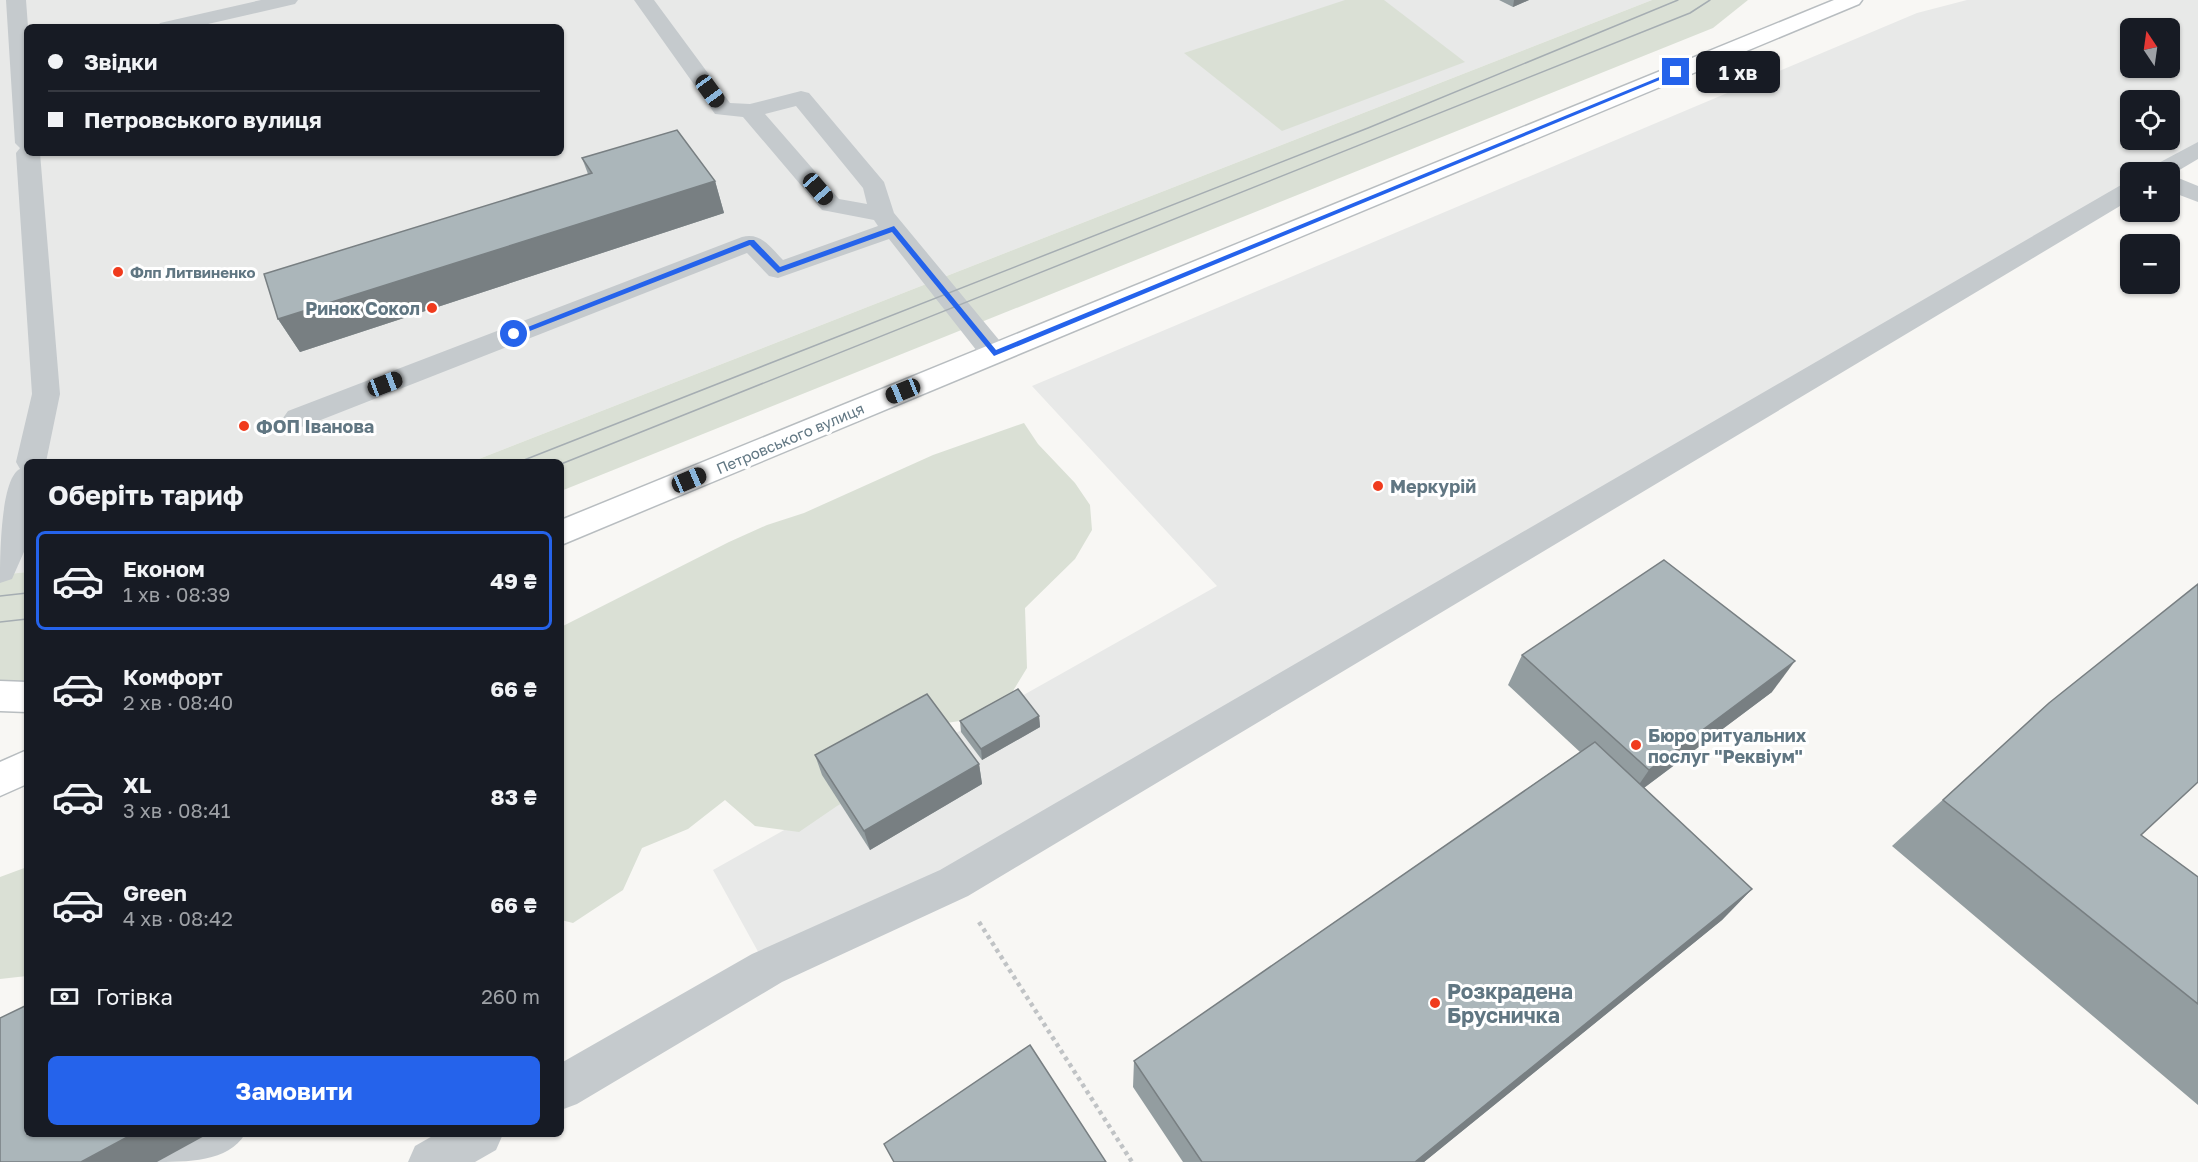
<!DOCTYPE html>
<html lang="uk">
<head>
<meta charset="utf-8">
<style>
  body { margin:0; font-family:"Golos Text",sans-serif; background:#20242c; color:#f1f3f6; height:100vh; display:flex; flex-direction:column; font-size:22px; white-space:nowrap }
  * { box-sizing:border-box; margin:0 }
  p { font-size:20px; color:#9ea1a6 }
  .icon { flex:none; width:33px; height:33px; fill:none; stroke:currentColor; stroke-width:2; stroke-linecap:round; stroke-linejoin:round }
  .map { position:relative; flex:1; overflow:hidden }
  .side { position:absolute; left:24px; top:459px; width:540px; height:678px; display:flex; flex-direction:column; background:#171b24; border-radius:9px; box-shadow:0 2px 4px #0004 }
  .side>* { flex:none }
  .banner { position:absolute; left:24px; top:24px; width:540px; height:132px; border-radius:9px; box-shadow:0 2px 4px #0004; display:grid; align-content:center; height:132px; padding:0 24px; background:#171b24 }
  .needle { width:39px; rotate:347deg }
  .fabs { position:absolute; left:2120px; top:18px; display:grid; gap:12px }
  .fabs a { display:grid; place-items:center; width:60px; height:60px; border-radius:9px; background:#171b24; box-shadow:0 2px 4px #0004; font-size:30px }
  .end { position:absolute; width:27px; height:27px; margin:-14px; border:8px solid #2563eb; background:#fff; box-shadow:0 0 0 3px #fff }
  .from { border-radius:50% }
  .bubble { position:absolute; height:42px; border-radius:9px; background:#171b24; box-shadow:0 2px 4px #0004; font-size:20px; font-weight:700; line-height:42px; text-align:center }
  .car { position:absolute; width:18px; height:36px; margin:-18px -9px; border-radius:8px; box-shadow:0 0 4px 2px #0007; background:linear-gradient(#222 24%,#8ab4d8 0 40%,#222 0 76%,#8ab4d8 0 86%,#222 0) }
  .banner b { display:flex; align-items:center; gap:21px; height:57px; font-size:22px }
  .banner b+b { border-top:2px solid #363941 }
  .banner i { width:15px; height:15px; background:#f1f3f6 }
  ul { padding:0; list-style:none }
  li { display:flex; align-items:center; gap:18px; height:99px; margin:0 12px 9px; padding:0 12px; border:3px solid transparent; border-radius:9px }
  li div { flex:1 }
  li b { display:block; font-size:22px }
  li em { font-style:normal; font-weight:700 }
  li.selected { border-color:#2563eb }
  li>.icon { width:54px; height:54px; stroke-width:1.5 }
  h2 { padding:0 24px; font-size:27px; line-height:72px }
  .pay { display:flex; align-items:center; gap:15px; height:66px; padding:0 24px; font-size:22px }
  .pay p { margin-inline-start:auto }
  .primary-button { display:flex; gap:12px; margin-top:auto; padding:12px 24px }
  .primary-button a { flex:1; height:69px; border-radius:9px; background:#2563eb; color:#fff; font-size:24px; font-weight:700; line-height:69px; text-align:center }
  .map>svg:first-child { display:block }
  .built { fill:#e8e9e8; fill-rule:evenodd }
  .green { fill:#dae0d5 }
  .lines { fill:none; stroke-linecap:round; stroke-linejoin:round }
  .major-casing { stroke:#b8bdc0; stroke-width:3 }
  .path { stroke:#c0c3c5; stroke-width:4.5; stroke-dasharray:4 4; stroke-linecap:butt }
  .minor { fill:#c5cacd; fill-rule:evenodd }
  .major { fill:#fff; fill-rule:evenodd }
  .tram { stroke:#a5adb2; stroke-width:1.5 }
  .wall { fill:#939da0 }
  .shaded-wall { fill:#787f82 }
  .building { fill:#abb6ba; stroke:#787f82; stroke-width:1.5 }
  .route { fill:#2563eb }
  .poi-dot { fill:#f03b1d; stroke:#fff; stroke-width:2 }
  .labels { text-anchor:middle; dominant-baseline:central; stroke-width:6; stroke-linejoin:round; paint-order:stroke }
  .far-poi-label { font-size:15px; font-weight:bold; fill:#607682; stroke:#fff; text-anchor:start }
  .far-street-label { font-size:15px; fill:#607682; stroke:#fff }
  .poi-label { font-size:18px; font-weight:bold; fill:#607682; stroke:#fff; text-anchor:start }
  .near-poi-label { font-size:21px; font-weight:bold; fill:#607682; stroke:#fff; text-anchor:start }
</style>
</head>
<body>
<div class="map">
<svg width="2198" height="1162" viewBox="0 0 2198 1162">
  <rect width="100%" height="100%" fill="#f8f7f4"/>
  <g class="built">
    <path d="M0 0H1652L471 462H27V572L0 575ZM27 27H561V153H27Z"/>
    <path d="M1967 0H2198V149L2159 172H2130V190L954 883 767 968 713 870 1217 586 1032 386 1917 13ZM2130 28H2169V68H2130ZM2130 100H2169V140H2130Z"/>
  </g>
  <g class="green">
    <polygon points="1345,0 1384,0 1465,62 1282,131 1184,53"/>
    <polygon points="1652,0 1748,0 1713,28 561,491 561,462 471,462"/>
    <polygon points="1024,423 1038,444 1075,483 1090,505 1092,530 1075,559 1025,608 1027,668 1008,699 973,719 933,725 876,784 837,806 799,832 755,826 725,800 688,829 642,848 623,890 573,923 561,920 561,627 729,542 767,525 804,513 933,455"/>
    <polygon points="27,572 27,685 0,693 0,575"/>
    <polygon points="27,867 27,976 0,979 0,877"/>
  </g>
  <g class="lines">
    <defs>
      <g id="major">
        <polygon points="1834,0 1862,0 1859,4 561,545 561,520"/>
        <polygon points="0,681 27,682 27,712 0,711"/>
        <polygon points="27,750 27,784 0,796 0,762"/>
      </g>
    </defs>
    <use href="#major" class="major-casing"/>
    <polyline class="path" points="979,922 1132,1162"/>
    <g class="minor">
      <path d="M6 0H26L28 27 27 153H40L60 394 46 462H27V545L12 579 0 583C0 561 0 478 20 469L16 462 32 394 16 153 20 148 15 143Z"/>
      <polygon points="261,0 298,0 295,4 195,27 157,27 160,23"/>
      <path d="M634 0H654L730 103 750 104 801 91 809 93 884 182 894 213 1004 346 1008 353 1004 360 994 362 984 360 889 239 778 278 769 276 747 253 308 425 298 428 288 425 283 418 288 411 742 237C761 232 770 247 783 260L878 226 874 220 822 210 743 117 715 114ZM796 106 863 188 867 204 839 199 765 114Z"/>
      <polygon points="2198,142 2198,159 2171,175 2198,186 2198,202 2169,191 2169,172 2147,172 2151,167"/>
      <polygon points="2130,183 2130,200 968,896 782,982 577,1104 561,1110 561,1063 752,954 940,870 2121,185"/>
      <path d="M179 1134H245C228 1162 188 1162 152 1162L159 1146Z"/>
      <polygon points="436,1134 503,1134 496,1150 475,1162 408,1162 415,1146"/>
    </g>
    <use href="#major" class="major"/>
    <g class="tram">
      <polyline points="519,462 1368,128 1678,0"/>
      <polyline points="561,464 1690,13 1710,0"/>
      <polyline points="0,596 27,593"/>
      <polyline points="0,622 27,619"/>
    </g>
  </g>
  <g class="wall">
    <polygon points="1499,0 1529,0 1513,7"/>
    <polygon points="582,158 715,181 724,213 300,352 278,319 588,174"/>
    <polygon points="1522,655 1772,692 1644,788 1752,889 1722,920 1424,1162 1183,1162 1133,1087 1134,1061 1580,752 1508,685"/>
    <polygon points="2049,703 2141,835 2198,877 2198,1105 1892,846"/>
    <polygon points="1039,716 1040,727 982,760 961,732 960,721"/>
    <polygon points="815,755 979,764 982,784 870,850 822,775"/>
  </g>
  <g class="shaded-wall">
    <polygon points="1514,0 1529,0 1513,7"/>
    <polygon points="715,181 724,213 300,352 278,319"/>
    <polygon points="1795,661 1772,692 1629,799 1649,770"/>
    <polygon points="1039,716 1040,727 982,760 981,749"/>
    <polygon points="979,764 982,784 870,850 864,831"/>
    <polygon points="1752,889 1722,920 1424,1162 1415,1162"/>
    <polygon points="133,1134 208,1134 157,1162 81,1162"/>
  </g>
  <g class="building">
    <polygon points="677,130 715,181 278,319 264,274 592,173 582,158"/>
    <polygon points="1664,560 1795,661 1649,770 1522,655"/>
    <polygon points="2198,584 2198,782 2141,835 2198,877 2198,1004 1943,800 2049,703"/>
    <polygon points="1018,689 1039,716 981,749 960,721"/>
    <polygon points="927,694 979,764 864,831 815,755"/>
    <polygon points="1595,742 1752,889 1415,1162 1202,1162 1134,1061"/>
    <polygon points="27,1005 27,1134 133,1134 81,1162 0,1162 0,1018"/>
    <polygon points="1030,1045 1106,1162 894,1162 884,1144"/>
  </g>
  <polygon class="route" points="1674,71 1679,72 994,356 892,232 778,273 750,245 517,336 510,334 749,240 754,240 780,267 894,226 996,350"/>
  <g class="poi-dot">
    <circle cx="118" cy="272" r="6"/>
    <circle cx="432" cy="308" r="6"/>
    <circle cx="244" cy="426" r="6"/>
    <circle cx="1378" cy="486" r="6"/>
    <circle cx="1636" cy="745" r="6"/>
    <circle cx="1435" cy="1003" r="6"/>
  </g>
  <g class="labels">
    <g class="far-poi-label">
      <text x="130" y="272">Флп Литвиненко</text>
    </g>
    <g class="far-street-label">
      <text transform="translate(790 438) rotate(-23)">Петровського вулиця</text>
    </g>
    <g class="poi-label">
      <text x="420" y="308" text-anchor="end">Ринок Сокол</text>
      <text x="256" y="426">ФОП Іванова</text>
      <text x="1390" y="486">Меркурій</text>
      <text x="1648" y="735">Бюро ритуальних<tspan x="1648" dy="21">послуг "Реквіум"</tspan></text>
    </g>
    <g class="near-poi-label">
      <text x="1447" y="991">Розкрадена<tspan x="1447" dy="24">Брусничка</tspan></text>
    </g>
  </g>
</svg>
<div class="fabs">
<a><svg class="needle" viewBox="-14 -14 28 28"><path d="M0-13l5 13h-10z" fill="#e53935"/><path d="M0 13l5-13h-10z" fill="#9ea1a6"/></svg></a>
<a><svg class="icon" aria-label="locate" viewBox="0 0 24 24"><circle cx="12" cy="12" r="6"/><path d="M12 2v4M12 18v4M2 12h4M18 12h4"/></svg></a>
<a>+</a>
<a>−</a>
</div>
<i class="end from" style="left:514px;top:334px"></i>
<i class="end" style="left:1676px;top:72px"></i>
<div class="bubble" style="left:1696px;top:51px;width:84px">1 хв</div>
<i class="car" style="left:710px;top:91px;rotate:144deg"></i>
<i class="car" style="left:818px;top:189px;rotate:139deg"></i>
<i class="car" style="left:385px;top:384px;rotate:69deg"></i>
<i class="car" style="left:903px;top:391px;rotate:248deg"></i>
<i class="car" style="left:689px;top:480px;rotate:67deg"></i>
<div class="banner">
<b><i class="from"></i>Звідки</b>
<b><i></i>Петровського вулиця</b>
</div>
<section class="side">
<h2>Оберіть тариф</h2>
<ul>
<li class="selected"><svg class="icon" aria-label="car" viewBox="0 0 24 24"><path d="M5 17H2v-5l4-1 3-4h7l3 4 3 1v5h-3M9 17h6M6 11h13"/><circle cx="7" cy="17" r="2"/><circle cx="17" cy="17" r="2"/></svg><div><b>Економ</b><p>1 хв · 08:39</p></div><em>49 ₴</em></li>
<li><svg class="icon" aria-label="car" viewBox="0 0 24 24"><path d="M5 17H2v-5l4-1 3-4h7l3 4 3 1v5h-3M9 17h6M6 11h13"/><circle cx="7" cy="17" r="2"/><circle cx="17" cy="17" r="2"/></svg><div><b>Комфорт</b><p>2 хв · 08:40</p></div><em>66 ₴</em></li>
<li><svg class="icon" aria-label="car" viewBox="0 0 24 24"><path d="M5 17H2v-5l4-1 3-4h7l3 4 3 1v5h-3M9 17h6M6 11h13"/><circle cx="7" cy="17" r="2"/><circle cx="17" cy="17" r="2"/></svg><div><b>XL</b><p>3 хв · 08:41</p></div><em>83 ₴</em></li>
<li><svg class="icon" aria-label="car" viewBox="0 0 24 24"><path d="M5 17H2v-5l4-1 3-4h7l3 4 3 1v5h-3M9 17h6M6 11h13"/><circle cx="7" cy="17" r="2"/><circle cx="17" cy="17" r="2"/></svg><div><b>Green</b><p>4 хв · 08:42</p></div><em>66 ₴</em></li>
</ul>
<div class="pay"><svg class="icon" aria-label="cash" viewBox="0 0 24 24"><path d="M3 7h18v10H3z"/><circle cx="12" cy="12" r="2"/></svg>Готівка<p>260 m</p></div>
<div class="primary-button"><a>Замовити</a></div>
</section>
</div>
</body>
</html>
